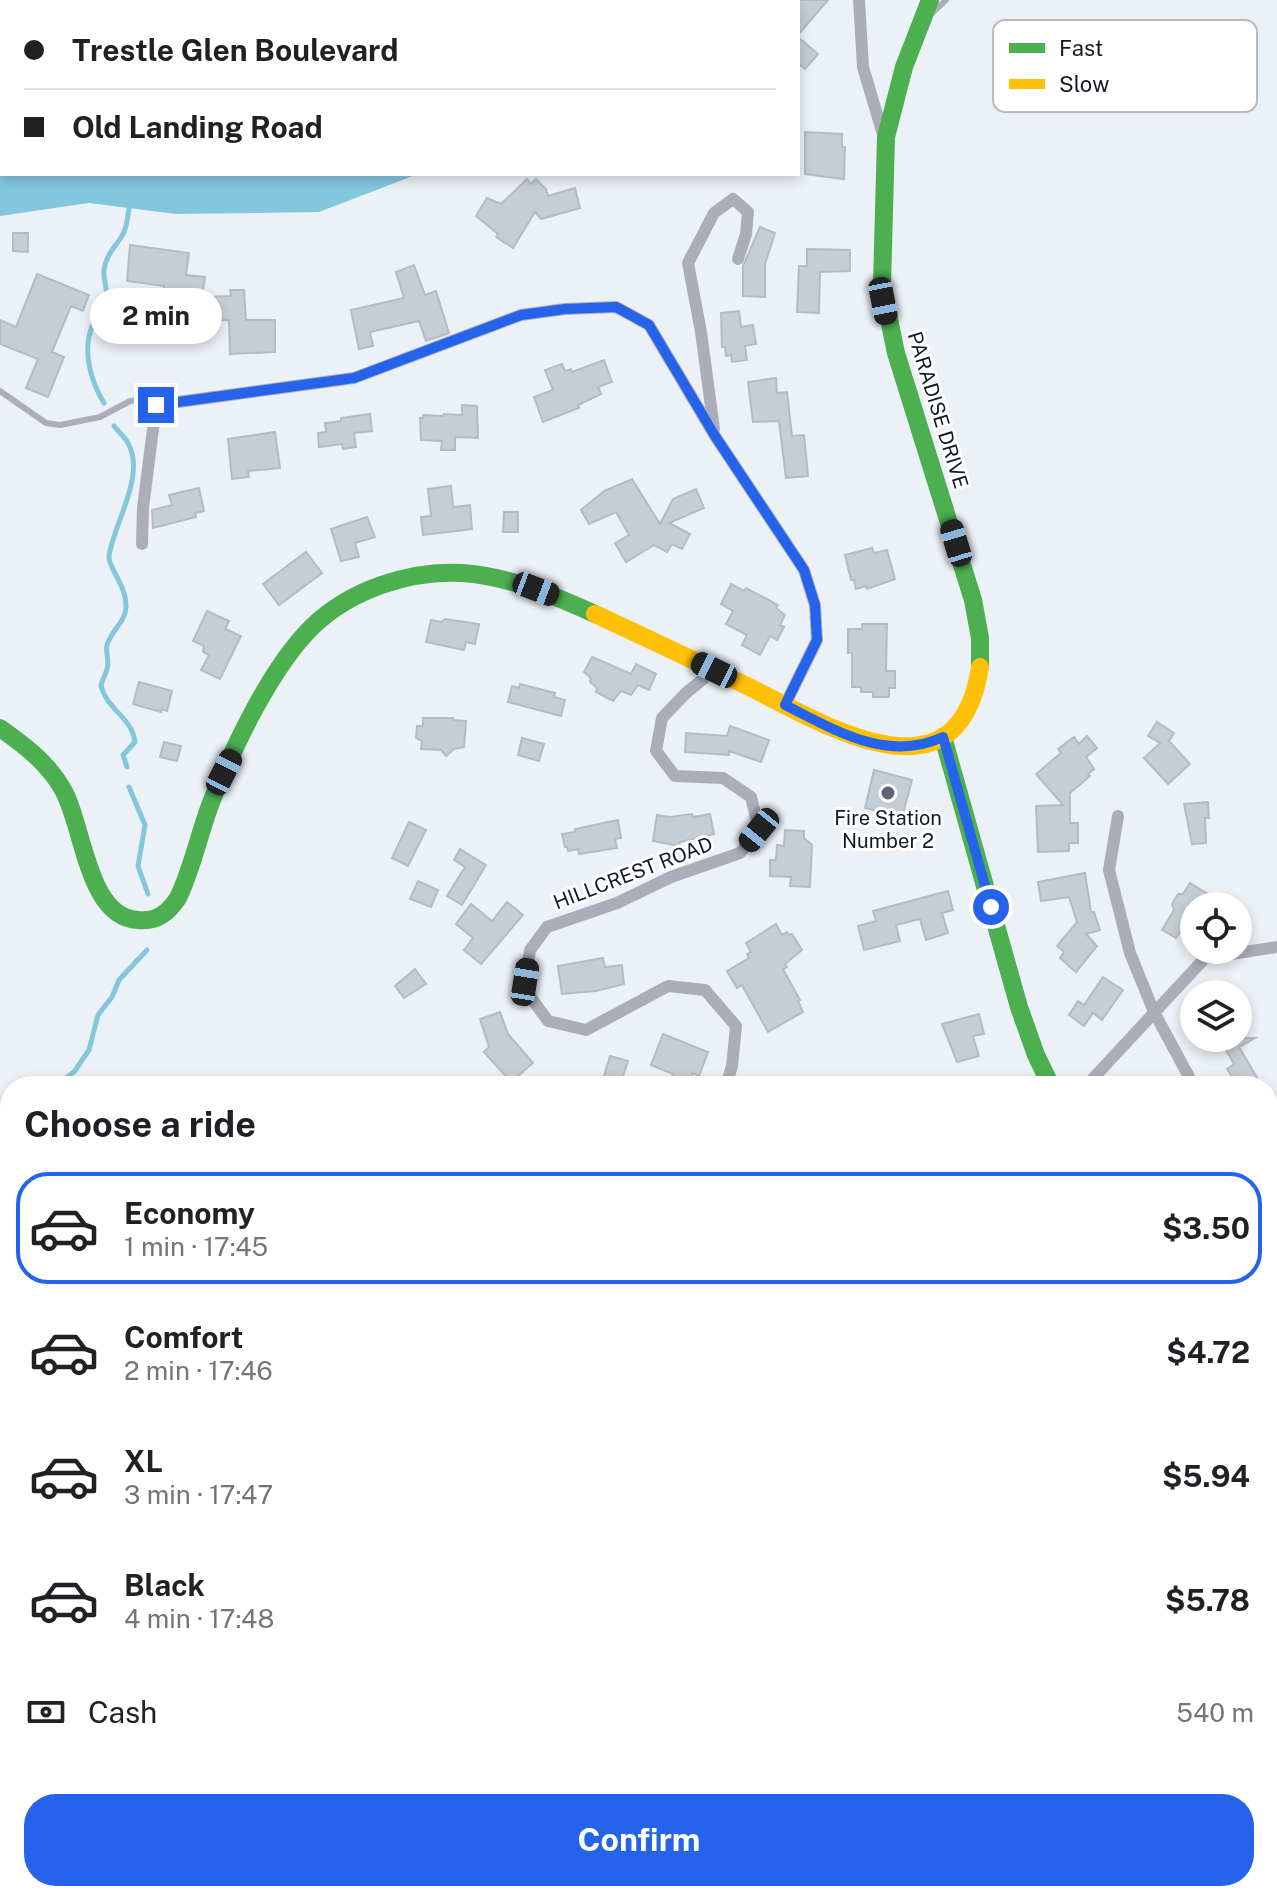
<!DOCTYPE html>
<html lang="en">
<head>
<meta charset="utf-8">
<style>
  body { margin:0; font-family:"Public Sans",sans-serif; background:#f2f2f2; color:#202124; height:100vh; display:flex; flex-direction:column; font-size:30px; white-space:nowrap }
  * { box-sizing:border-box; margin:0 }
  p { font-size:26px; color:#757577 }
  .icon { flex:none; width:44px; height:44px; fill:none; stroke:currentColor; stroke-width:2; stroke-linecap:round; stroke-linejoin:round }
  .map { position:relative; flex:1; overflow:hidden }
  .panel { position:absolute; left:0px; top:1076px; width:1278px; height:826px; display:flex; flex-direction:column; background:#fff; border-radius:32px 32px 0 0; box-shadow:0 4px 12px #0003 }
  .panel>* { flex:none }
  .banner { position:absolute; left:0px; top:0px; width:800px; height:176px; box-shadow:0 4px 12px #0003; display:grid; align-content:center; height:176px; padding:0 24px; background:#fff }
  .fabs { position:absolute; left:1180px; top:892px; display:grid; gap:16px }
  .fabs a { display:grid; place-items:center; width:72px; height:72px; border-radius:50%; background:#fff; box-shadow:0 4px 12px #0003; font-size:40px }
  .end { position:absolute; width:36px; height:36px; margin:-18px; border:10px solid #2563eb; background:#fff; box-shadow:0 0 0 4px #fff }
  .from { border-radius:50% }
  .bubble { position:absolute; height:56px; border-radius:28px; background:#fff; box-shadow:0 4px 12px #0003; font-size:26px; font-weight:700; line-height:56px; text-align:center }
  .car { position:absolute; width:24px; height:48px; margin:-24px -12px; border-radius:10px; box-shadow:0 0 6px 2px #0007; background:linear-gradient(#222 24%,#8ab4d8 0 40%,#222 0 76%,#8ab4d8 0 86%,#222 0) }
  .banner b { display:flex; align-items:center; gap:28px; height:76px; font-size:30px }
  .banner b+b { border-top:2px solid #e0e0e0 }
  .banner i { width:20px; height:20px; background:#202124 }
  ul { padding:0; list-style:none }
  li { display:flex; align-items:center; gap:24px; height:112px; margin:0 16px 12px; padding:0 8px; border:4px solid transparent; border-radius:32px }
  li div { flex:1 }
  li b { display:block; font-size:30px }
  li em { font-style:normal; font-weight:700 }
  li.current { border-color:#2563eb }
  li>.icon { width:72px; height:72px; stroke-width:1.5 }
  h2 { padding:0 24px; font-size:36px; line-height:96px }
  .pay { display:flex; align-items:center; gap:20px; height:88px; padding:0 24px; font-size:30px }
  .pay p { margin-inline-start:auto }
  .action { display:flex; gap:16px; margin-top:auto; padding:16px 24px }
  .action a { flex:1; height:92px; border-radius:32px; background:#2563eb; color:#fff; font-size:32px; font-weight:700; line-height:92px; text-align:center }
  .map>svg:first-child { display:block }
  .green { fill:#e6e5f7 }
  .water { fill:#84c7dd }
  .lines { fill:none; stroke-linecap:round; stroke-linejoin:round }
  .stream { stroke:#84c7dd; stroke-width:5 }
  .building { fill:#c6ced5; stroke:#b4bcc3; stroke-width:2 }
  .path { stroke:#acb0b7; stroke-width:3; stroke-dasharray:6 6; stroke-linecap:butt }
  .lane { stroke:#abaeb8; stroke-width:6 }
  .street { stroke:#abaeb8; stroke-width:12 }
  .fast { stroke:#4caf50; stroke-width:18 }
  .slow { stroke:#ffc107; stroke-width:18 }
  .route { stroke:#2563eb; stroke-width:10 }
  .poi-dot { fill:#5e656e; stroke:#fff; stroke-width:3 }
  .labels { text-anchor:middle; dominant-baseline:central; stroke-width:6; stroke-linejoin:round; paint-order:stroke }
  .street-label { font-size:20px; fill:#121924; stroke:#fff }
  .poi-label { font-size:20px; fill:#121924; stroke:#fff }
  .key { fill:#fff; stroke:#b8babd; stroke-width:2 }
  .key-label { font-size:22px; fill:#121924 }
</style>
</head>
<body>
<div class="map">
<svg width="1277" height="1901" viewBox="0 0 1277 1901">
  <rect width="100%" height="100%" fill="#ecf1f7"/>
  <polygon class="green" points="0,1323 10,1323 10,1822 0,1833"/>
  <polygon class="water" points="0,0 609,0 2,2 2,174 418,174 319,212 176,214 89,203 0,216"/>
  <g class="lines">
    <g class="stream">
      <path d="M104 403C91 382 82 351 92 327 96 319 102 313 105 306 110 294 103 282 104 270 106 253 118 245 124 232 127 225 128 215 129 208"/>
      <path d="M114 426C119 432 126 438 129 445 145 477 114 523 109 556 108 568 127 586 126 607 126 621 111 631 107 645 105 652 110 661 107 669 106 675 102 679 101 686 107 710 132 717 135 742L123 755 127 767"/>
      <polyline points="129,787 145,825 138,866 148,894"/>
      <polyline points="64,1086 67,1077 74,1072 89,1050 98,1015 112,997 119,980 147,950"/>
      <polyline points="0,1208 10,1198"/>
      <polyline points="478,1901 478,1892"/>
    </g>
  </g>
  <g class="building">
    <polygon points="798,0 828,0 798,35"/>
    <polygon points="798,37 818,54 805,69 798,63"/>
    <polygon points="805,132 842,134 842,147 845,147 844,179 805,174"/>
    <polygon points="527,179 531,184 536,179 546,189 548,196 575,188 580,208 541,219 535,212 513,248 496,237 498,234 476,216 487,198 501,204"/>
    <polygon points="760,227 775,233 765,264 765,297 743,296 743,266"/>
    <polygon points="13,233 28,233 28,252 13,251"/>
    <polygon points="130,245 189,253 186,275 205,277 202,297 231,296 230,290 244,290 246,320 275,320 275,352 230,354 229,320 206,321 205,334 198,333 197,338 180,336 184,296 163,293 164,286 127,281"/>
    <polygon points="807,249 850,250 850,271 820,272 819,313 797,312 799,266 807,266"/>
    <polygon points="414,265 425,295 436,291 449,333 426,341 419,321 370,332 373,346 359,349 351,310 404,298 396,272"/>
    <polygon points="37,274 89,295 83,311 71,306 52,352 64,357 48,397 26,388 38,359 0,344 0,320 16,327"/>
    <polygon points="739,311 741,327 753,325 756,344 745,346 747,360 732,362 731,355 726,356 725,347 722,347 721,313"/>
    <polygon points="604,360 612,382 598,387 601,394 578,405 579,408 543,422 534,397 553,390 545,370 562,364 565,371 571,369 572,372"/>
    <polygon points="776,378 777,393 787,392 792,436 804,435 808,476 786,478 779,421 753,422 748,382"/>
    <polygon points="462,405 477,406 478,438 455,437 455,450 441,450 442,441 421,440 420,418 423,418 423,415 443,416 444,414 462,415"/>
    <polygon points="370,414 372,431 354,433 356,447 343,449 342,444 319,447 318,433 326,432 325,423 341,421 341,418"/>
    <polygon points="275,432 280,468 248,471 249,477 232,479 228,439"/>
    <polygon points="632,479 660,524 673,499 696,489 704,508 669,523 690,534 682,549 672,544 667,552 654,545 626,562 615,543 629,535 616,512 589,524 581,510 604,491"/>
    <polygon points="451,486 453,507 470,505 472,529 423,535 421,517 431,516 428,489"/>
    <polygon points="199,488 204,511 195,513 196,517 153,528 152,510 172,505 169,495"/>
    <polygon points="504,512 518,512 518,532 503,532"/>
    <polygon points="367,517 375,537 355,543 359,557 341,561 331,529"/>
    <polygon points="872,548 874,553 887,550 895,579 867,589 866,586 856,589 854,580 851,580 845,555"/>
    <polygon points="306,552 322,573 279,605 263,584"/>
    <polygon points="731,584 744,591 746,588 778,605 776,608 785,615 780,625 784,627 777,640 770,636 760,655 742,645 747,635 726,624 733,611 721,604"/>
    <polygon points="207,611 229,621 225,629 241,636 220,679 201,670 209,655 203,652 204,646 193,641"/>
    <polygon points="445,619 479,624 475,644 466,642 464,650 426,642 431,620 441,622"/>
    <polygon points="862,624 887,624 886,671 895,671 895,688 889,688 889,697 873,697 873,692 861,692 861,687 852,687 852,653 848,653 848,629 862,629"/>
    <polygon points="592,657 631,674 636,664 656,674 649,690 638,685 631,695 621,691 613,701 596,692 597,688 590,682 591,678 584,672"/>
    <polygon points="139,682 172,691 167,711 162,709 161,712 133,704"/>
    <polygon points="520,684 555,693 554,697 565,700 561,716 508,702 512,686 519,688"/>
    <polygon points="423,718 453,718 453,720 466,721 464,747 454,749 446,756 441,750 421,749 422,741 416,738 417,726 423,726"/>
    <polygon points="1157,722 1174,733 1169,741 1190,764 1168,784 1144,758 1160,743 1148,736"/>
    <polygon points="730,726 769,740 761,762 729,751 729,755 685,752 686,733 727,736"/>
    <polygon points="1087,736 1097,748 1086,757 1094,769 1088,774 1090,776 1070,793 1070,823 1078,823 1078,843 1069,843 1069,851 1038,852 1036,806 1063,805 1036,774 1061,753 1058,749 1074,737 1079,744"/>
    <polygon points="522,738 544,744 539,761 518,755"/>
    <polygon points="164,742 181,746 177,761 160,757"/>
    <polygon points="874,770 912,780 902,817 865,808"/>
    <polygon points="1208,802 1209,818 1205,818 1206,843 1192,844 1184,804"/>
    <polygon points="692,814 693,817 710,814 714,834 680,842 679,846 653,841 657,815 670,817"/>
    <polygon points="618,820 621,838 615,839 617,848 579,854 578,849 568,851 567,847 565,847 562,834 575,832 575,829"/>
    <polygon points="409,822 426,830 408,866 392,858"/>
    <polygon points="785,830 804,831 804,838 812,845 810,887 790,886 791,877 770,876 770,860 776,860 777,845 784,846"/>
    <polygon points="460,849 486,865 462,905 447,896 465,867 454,860"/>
    <polygon points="1085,873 1091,912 1094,912 1100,930 1086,934 1097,946 1076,972 1060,958 1064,952 1057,946 1077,922 1069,897 1041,901 1038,882"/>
    <polygon points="418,881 438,890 431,907 410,899"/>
    <polygon points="1190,883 1208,894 1200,906 1194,906 1194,931 1190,938 1180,932 1176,938 1162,930 1174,910 1172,904 1178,894 1183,894"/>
    <polygon points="948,891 953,910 942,913 948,933 926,940 920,919 896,925 900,941 864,950 858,926 876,921 873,911"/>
    <polygon points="507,902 523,915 481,964 464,950 473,938 456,924 471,904 492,921"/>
    <polygon points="776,924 782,935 787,932 789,935 792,934 802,950 785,964 787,967 783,969 800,1000 798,1001 803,1012 768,1032 742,985 737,988 727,971 749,958 747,954 751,952 746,943"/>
    <polygon points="603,958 605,967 622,965 624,984 596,991 562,994 558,966"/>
    <polygon points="415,969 426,984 404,998 395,986"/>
    <polygon points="1103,977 1123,990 1102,1020 1093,1013 1084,1026 1069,1015 1078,1001 1084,1005"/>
    <polygon points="500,1012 508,1034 533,1063 511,1082 484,1052 489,1047 480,1019"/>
    <polygon points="979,1014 984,1034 973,1036 979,1056 957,1062 942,1024"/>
    <polygon points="663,1034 708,1052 699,1076 693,1073 688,1086 668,1086 673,1074 651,1065"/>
    <polygon points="1219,1038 1255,1038 1239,1047 1262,1086 1238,1086 1227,1069 1234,1064"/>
    <polygon points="610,1056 628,1061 620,1086 601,1086"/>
  </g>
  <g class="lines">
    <polyline class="path" points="0,1893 10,1882"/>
    <g class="lane">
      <polyline points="932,13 946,0"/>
      <polyline points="0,391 46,423 60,425 100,417 130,401 146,399 156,405"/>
    </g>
    <g class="street">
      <polyline points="859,0 863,67 884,138"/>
      <polyline points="714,429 701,332 688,263 714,213 733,199 748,212 746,234 738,259"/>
      <polyline points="142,544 143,508 156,405 354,378 521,315 565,309 616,307 649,325 715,436 804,570 815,605 817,640 785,705"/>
      <polyline points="714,670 686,693 662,718 656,751 675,776 723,778 751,797 759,830 740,853 671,877 617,903 547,927 530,950 524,988 548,1021 586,1030 668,986 705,990 736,1026 732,1066 726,1086"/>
      <polyline points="1118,816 1109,870 1130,953 1154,1012 1194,1086"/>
      <polyline points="1086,1086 1205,958 1277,947"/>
      <polyline points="1268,1208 1277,1216"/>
      <polyline points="1268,1624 1277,1624"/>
      <polyline points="1268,1885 1277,1879"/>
      <polyline points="665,1901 677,1892"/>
      <polyline points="1241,1901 1256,1892"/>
    </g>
    <g class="fast">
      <polyline points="930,0 904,67 886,137 882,285 896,353 973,600 980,638 980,667"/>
      <path d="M0 728C24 745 47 762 62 788 84 824 86 917 138 920 157 922 168 913 178 898 194 865 200 828 214 795 235 744 272 666 312 627 350 590 409 570 462 573 508 576 553 595 595 614"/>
      <polyline points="943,737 1019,1007 1036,1055 1051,1086"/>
      <polyline points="1268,1401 1277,1412"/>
    </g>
    <path class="slow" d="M595 614C645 637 695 661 745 685 821 722 958 811 980 667"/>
  </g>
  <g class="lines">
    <path class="route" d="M156 405 354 378 521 315 565 309 616 307 649 325 715 436 804 570 815 605 817 640 785 705C835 730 887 763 943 737L991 907"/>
  </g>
  <circle class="poi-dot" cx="888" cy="793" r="8"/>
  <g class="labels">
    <g class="street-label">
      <text transform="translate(938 410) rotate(73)">PARADISE DRIVE</text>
      <text transform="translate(633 873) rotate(-21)">HILLCREST ROAD</text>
    </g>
    <g class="poi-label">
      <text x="888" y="818">Fire Station<tspan x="888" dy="23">Number 2</tspan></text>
    </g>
  </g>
  <rect x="993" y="20" width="264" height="92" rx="12" class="key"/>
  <rect x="1009" y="43" width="36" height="10" fill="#4caf50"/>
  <rect x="1009" y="79" width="36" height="10" fill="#ffc107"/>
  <g class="key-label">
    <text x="1059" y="56">Fast</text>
    <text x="1059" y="92">Slow</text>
  </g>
</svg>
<div class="fabs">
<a><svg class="icon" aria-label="locate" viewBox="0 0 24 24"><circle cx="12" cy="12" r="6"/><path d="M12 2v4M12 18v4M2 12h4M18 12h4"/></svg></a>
<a><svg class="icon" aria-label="layers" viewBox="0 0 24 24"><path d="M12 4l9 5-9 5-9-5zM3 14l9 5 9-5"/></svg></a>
</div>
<i class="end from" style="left:991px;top:907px"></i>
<i class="end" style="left:156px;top:405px"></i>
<div class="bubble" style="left:90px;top:288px;width:132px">2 min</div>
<i class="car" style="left:883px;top:301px;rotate:169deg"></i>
<i class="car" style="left:956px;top:543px;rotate:343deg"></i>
<i class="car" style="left:536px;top:589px;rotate:111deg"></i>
<i class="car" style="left:714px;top:670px;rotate:296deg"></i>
<i class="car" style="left:224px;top:772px;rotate:27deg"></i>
<i class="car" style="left:759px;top:830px;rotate:219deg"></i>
<i class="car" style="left:525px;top:982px;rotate:9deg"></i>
<div class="banner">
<b><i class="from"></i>Trestle Glen Boulevard</b>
<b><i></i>Old Landing Road</b>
</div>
<section class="panel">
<h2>Choose a ride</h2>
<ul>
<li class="current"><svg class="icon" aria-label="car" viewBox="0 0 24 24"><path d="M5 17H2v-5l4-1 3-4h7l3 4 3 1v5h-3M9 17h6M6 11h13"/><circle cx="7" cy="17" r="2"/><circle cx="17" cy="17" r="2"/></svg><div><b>Economy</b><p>1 min · 17:45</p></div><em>$3.50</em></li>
<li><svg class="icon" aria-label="car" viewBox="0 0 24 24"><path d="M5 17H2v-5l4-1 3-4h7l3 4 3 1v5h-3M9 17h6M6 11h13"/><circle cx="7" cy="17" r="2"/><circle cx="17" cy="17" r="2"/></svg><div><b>Comfort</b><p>2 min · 17:46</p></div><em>$4.72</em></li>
<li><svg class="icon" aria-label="car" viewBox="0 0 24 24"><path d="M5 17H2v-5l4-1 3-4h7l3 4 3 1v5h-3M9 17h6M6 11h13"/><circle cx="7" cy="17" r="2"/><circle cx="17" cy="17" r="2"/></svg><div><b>XL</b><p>3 min · 17:47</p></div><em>$5.94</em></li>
<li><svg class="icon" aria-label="car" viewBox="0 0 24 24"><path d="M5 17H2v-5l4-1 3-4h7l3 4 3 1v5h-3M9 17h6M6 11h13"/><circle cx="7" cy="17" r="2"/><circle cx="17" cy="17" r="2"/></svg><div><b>Black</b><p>4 min · 17:48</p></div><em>$5.78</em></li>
</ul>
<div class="pay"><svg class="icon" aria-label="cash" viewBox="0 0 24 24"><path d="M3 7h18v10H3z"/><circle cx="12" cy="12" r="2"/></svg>Cash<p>540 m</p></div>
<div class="action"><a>Confirm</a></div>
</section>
</div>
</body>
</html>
